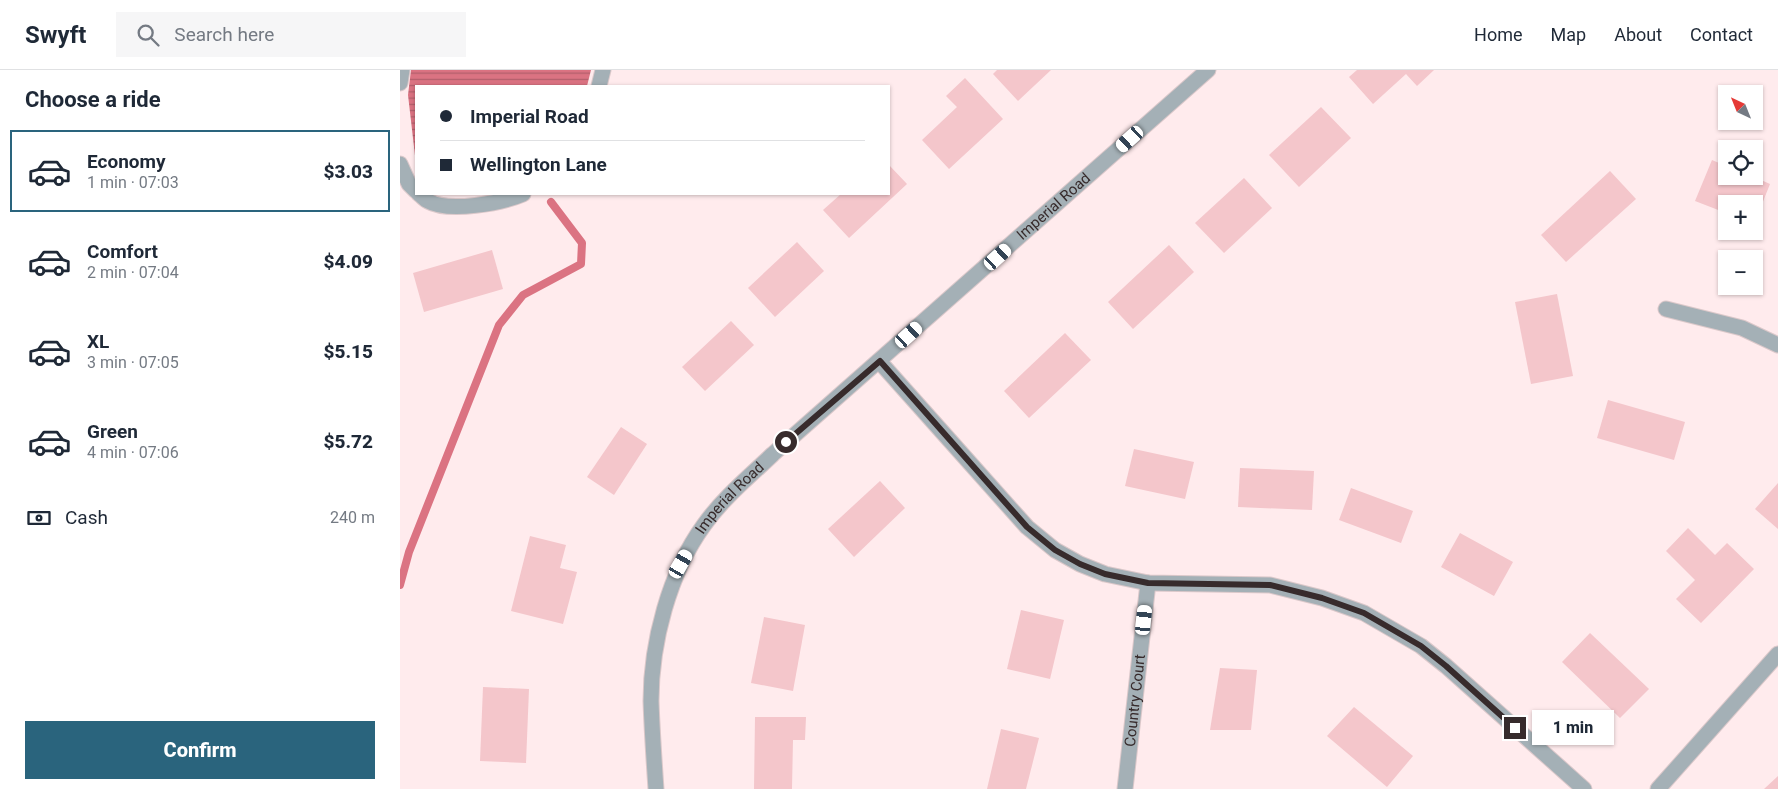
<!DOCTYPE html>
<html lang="en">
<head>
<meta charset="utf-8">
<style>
  body { margin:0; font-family:Roboto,sans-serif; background:#f6f6f7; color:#1f2937; height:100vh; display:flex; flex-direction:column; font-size:19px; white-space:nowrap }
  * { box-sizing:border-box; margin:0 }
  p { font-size:16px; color:#747a83 }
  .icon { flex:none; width:28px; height:28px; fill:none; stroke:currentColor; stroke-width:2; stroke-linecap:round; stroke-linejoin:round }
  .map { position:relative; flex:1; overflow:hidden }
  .drawer { display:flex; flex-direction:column; background:#fff; width:400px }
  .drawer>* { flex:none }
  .guide { position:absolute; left:15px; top:15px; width:475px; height:110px; border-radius:0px; box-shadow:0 1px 4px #0004; display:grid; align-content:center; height:110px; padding:0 25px; background:#fff }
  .needle { width:32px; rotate:317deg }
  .buttons { position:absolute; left:1318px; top:15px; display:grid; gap:10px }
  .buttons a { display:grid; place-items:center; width:45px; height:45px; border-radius:0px; background:#fff; box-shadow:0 1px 4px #0004; font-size:25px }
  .end { position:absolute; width:22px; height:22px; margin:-11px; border:6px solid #372b2c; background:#fff; box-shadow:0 0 0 2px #fff }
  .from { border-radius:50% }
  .bubble { position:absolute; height:35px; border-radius:0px; background:#fff; box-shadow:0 1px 4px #0004; font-size:16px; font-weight:800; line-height:35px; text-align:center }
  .car { position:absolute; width:15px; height:30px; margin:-15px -8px; border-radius:6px; box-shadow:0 0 4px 1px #0007; background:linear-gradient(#fff 24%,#345 0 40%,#fff 0 76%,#345 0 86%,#fff 0) }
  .guide b { display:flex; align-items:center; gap:18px; height:48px; font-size:19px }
  .guide b+b { border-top:1px solid #e0e1e3 }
  .guide i { width:12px; height:12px; background:#1f2937 }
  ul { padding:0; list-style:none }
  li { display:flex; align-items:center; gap:15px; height:82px; margin:0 10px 8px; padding:0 15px; border:2px solid transparent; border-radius:0px }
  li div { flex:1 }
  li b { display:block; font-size:19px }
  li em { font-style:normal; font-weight:800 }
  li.selected { border-color:#2a647d }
  li>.icon { width:45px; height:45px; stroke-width:1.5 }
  h2 { padding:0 25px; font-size:22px; line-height:60px }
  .pay { display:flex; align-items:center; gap:12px; height:55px; padding:0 25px; font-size:19px }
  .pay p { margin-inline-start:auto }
  .cta { display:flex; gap:10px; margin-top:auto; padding:10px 25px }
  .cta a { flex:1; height:58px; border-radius:0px; background:#2a647d; color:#fff; font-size:20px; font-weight:800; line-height:58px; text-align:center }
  header { display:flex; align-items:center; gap:30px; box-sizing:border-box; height:70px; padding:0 25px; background:#fff; border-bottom:1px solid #e0e1e3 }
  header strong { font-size:24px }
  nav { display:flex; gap:28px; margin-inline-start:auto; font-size:18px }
  .search { width:350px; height:45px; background:#f6f6f7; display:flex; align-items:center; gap:12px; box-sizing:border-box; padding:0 18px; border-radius:0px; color:#747a83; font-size:19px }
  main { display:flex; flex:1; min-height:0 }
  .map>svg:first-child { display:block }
  .water { fill:url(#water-rules) }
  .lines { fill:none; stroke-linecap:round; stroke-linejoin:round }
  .stream { stroke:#db7382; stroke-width:8 }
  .building { fill:#f4c6cb }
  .street-casing { stroke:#dbc8ca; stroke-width:17 }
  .street { stroke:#a4b0b6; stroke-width:15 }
  .route { stroke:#372b2c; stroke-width:6 }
  .labels { text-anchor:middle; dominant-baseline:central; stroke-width:4; stroke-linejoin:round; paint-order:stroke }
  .street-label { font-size:15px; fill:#372b2c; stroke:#fff }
</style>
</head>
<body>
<header>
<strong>Swyft</strong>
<div class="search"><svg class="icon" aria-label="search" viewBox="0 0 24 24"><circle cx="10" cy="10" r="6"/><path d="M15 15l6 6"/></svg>Search here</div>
<nav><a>Home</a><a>Map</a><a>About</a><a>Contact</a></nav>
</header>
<main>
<section class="drawer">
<h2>Choose a ride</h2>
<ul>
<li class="selected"><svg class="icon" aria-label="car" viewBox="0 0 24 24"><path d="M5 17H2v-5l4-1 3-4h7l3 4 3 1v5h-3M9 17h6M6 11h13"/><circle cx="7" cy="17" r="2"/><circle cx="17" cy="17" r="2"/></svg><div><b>Economy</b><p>1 min · 07:03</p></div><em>$3.03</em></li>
<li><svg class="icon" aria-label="car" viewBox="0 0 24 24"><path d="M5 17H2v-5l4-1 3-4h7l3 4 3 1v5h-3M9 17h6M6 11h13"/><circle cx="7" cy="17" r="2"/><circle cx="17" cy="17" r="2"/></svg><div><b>Comfort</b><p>2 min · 07:04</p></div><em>$4.09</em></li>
<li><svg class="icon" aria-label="car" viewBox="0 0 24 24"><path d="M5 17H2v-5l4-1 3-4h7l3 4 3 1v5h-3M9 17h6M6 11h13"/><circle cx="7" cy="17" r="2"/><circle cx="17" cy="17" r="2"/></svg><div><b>XL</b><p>3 min · 07:05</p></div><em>$5.15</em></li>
<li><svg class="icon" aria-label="car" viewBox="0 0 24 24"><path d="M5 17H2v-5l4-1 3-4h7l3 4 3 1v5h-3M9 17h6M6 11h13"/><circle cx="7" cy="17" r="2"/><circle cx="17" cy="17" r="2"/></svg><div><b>Green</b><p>4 min · 07:06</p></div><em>$5.72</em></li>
</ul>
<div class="pay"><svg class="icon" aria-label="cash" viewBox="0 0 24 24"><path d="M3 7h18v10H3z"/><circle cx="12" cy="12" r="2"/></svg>Cash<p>240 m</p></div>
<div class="cta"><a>Confirm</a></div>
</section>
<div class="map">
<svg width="1378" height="719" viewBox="0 0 1378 719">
  <defs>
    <pattern id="water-rules" width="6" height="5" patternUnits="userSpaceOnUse" patternTransform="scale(1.25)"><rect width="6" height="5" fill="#db7382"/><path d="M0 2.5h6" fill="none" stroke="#b25f6b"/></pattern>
  </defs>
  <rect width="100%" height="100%" fill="#ffebed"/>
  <polygon class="water" points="11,0 191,0 187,16 16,16 16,94 8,25"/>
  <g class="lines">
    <polyline class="stream" points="0,515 9,482 99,255 123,225 181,194 182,173 151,132"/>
  </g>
  <g class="building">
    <polygon points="597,0 651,0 618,31 593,4"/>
    <polygon points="957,0 1034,0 1017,16 1006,4 973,34 949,7"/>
    <polygon points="565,8 603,49 549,99 522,70 557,37 546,26"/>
    <polygon points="921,37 951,68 899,117 869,85"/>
    <polygon points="1312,90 1326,96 1326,106 1352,106 1370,114 1354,154 1354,134 1326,134 1326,143 1295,131"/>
    <polygon points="489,95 507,114 449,168 423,140 441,124 489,124"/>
    <polygon points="1210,101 1236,129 1166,192 1141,165"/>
    <polygon points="844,108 872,138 824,183 795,153"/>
    <polygon points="397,172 424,201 375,247 348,218"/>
    <polygon points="769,175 794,202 733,259 708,232"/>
    <polygon points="92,180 103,219 24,242 13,203"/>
    <polygon points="1157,224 1173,306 1131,314 1115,232"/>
    <polygon points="331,251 354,275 305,321 282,297"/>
    <polygon points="665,263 691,290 629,348 604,321"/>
    <polygon points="1208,330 1285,352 1274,390 1197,368"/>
    <polygon points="221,357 247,374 214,425 187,407"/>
    <polygon points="734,379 794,392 785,429 725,416"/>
    <polygon points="840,398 914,401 912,440 838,437"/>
    <polygon points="480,411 505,438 454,487 428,459"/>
    <polygon points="1378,413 1378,459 1355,439"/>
    <polygon points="951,418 1013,441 1001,473 939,450"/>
    <polygon points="1288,458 1315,485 1327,473 1354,499 1301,553 1276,529 1295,510 1266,481"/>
    <polygon points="1060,463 1113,492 1094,526 1041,497"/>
    <polygon points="130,466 166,475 160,498 177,502 163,554 111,541"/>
    <polygon points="621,540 664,550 650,609 607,599"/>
    <polygon points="364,547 405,555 393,621 351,613"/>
    <polygon points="1190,563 1249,619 1220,648 1162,592"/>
    <polygon points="820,598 857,600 851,660 810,660"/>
    <polygon points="83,617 129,619 126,693 80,691"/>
    <polygon points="954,637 1013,686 987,717 927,666"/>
    <polygon points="355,647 406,647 405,670 393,670 392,719 354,719"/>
    <polygon points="601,659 639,668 626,719 587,719"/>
    <polygon points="1378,706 1378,719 1364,719"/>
  </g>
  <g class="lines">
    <defs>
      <g id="street">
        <polyline points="0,13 2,0"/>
        <polyline points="199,16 203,0"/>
        <polyline points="0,94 9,114 16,121"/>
        <path d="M19 124C22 126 25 130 28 131 49 143 102 133 123 124"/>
        <polyline points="1266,239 1342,258 1378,275"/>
        <polyline points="479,291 627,457 655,480 680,494 705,504 748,513 870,515 922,528 964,543 1021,576 1046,596 1184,719"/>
        <path id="s1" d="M256 719C254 690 252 661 251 631 251 573 269 503 304 455 323 428 349 407 373 384L808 0"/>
        <path id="s2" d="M725 719 748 513"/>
        <polyline points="1258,719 1378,584"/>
      </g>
    </defs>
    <use href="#street" class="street-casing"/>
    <use href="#street" class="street"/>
  </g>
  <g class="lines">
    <polyline class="route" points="386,372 480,291 627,457 655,480 680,494 705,504 748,513 870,515 922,528 964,543 1021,576 1046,596 1115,658"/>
  </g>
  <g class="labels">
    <g class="street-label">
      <text stroke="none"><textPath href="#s1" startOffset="748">Imperial Road</textPath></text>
      <text stroke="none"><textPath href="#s1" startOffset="312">Imperial Road</textPath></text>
      <text stroke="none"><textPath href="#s2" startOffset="89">Country Court</textPath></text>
    </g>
  </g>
</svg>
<div class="buttons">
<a><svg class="needle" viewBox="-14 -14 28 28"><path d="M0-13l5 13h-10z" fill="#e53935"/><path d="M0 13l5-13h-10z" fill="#747a83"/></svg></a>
<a><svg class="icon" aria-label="locate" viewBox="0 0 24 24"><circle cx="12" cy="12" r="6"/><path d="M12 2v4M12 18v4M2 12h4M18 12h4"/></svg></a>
<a>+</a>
<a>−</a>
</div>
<i class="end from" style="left:386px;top:372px"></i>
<i class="end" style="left:1115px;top:658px"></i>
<div class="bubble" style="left:1132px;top:640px;width:82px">1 min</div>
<i class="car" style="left:730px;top:69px;rotate:228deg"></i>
<i class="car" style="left:598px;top:187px;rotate:48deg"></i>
<i class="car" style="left:509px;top:265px;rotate:48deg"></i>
<i class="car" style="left:281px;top:494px;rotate:30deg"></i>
<i class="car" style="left:744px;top:550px;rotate:6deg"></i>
<div class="guide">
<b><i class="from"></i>Imperial Road</b>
<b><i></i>Wellington Lane</b>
</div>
</div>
</main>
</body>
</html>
